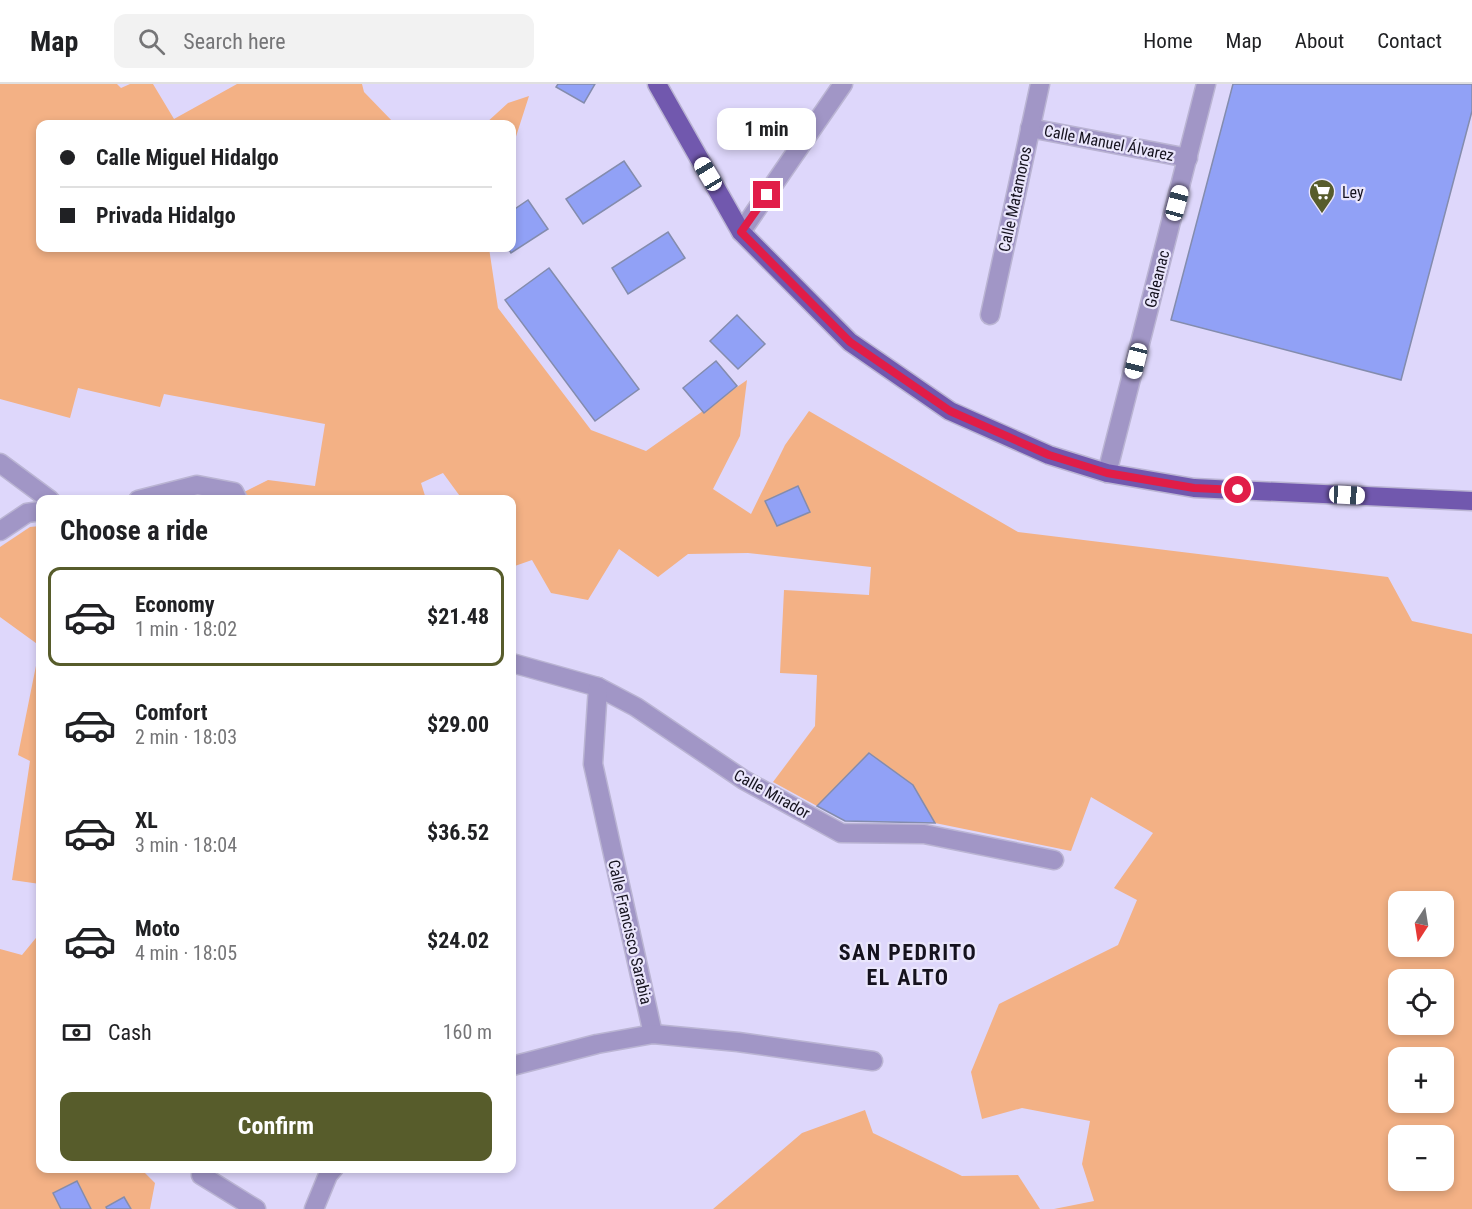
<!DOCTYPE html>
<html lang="en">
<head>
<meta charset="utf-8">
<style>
  body { margin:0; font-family:"Roboto Condensed",sans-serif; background:#f2f2f2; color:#202124; height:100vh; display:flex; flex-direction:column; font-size:22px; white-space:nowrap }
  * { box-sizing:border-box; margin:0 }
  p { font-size:20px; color:#757577 }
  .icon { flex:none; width:33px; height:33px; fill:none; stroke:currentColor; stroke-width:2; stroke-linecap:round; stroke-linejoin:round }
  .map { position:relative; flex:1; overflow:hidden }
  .details { position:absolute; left:36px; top:411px; width:480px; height:678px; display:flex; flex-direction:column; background:#fff; border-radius:12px; box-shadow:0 3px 9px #0003 }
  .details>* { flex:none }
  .hud { position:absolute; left:36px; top:36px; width:480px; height:132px; border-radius:12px; box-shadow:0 3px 9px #0003; display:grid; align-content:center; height:132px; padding:0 24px; background:#fff }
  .needle { width:39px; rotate:192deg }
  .buttons { position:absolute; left:1388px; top:807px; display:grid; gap:12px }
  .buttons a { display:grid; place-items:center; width:66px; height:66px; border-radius:12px; background:#fff; box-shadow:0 3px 9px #0003; font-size:30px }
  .end { position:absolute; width:27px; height:27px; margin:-14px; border:8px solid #e11d48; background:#fff; box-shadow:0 0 0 3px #fff }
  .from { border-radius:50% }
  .bubble { position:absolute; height:42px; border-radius:12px; background:#fff; box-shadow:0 3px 9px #0003; font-size:20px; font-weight:700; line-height:42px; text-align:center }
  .car { position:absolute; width:18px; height:36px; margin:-18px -9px; border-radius:8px; box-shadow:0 0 4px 2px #0007; background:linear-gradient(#fff 24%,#345 0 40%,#fff 0 76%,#345 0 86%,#fff 0) }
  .hud b { display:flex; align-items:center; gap:21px; height:57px; font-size:22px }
  .hud b+b { border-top:2px solid #e0e0e0 }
  .hud i { width:15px; height:15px; background:#202124 }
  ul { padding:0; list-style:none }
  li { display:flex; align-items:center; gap:18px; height:99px; margin:0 12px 9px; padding:0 12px; border:3px solid transparent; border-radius:12px }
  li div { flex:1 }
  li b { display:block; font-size:22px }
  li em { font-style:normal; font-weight:700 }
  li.selected { border-color:#575c2b }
  li>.icon { width:54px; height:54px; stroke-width:1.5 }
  h2 { padding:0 24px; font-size:27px; line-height:72px }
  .pay { display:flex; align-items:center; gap:15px; height:66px; padding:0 24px; font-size:22px }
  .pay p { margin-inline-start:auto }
  .cta { display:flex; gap:12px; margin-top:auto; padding:12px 24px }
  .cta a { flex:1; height:69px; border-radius:12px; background:#575c2b; color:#fff; font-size:24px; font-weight:700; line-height:69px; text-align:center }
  header { display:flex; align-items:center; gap:36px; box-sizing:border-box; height:84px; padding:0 30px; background:#fff; border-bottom:2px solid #e0e0e0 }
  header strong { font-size:28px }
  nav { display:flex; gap:33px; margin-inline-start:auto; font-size:21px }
  .search { width:420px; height:54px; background:#f2f2f2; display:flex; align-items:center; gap:15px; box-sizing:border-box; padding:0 21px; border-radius:12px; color:#757577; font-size:22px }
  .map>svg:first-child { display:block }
  .green { fill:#f3b185; fill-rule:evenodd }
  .building { fill:#91a1f6; stroke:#848cad; stroke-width:1.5 }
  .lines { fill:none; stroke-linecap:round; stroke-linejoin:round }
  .minor-casing { stroke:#bab4d3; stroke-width:21 }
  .major-casing { stroke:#bab4d3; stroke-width:21 }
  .minor { stroke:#a196c6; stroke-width:18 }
  .major { stroke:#7158ae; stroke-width:18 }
  .route { stroke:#e11d48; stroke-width:8 }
  .labels { text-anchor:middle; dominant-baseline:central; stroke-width:4.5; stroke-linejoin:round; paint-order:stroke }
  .street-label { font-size:16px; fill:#15121e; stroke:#eae6fc }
  .poi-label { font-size:16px; fill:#15121e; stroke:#eae6fc; text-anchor:start }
  .district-label { font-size:22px; font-weight:bold; letter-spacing:1.5px; fill:#15121e; stroke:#eae6fc }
</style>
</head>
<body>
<header>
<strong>Map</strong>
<div class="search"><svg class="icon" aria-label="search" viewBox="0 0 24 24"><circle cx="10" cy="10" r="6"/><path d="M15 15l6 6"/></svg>Search here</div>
<nav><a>Home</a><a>Map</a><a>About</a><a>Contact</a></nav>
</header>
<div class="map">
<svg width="1472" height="1125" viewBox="0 0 1472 1125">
  <rect width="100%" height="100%" fill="#ded7fb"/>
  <g class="green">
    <path d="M0 0H117L121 4 130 0H153L174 35 237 0H362L364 8 395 40H40V164H489L498 224 591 346 646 367 747 296 740 352 713 405 751 430 785 361 809 327 1018 448 1388 493 1412 537 1472 550V1125H1054L1094 1117 1082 1080 1090 1037 1022 1024 982 1035 971 988 999 920 1118 861 1137 816 1114 804 1153 749 1091 713 1071 767 935 739 913 701 869 669 817 722 773 698 815 642 817 591 780 589 784 506 869 511 871 483 748 469 688 470 658 493 619 465 588 516 551 509 532 476 512 483V416L462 415 443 389 421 399 426 415H246L242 409 268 396 315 402 325 340 164 310 160 323 78 304 70 334 0 315ZM1398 818H1443V862H1398ZM1398 896H1443V940H1398ZM1398 974H1443V1018H1398ZM1398 1052H1443V1096H1398Z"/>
    <polygon points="529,12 512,65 512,40 485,40 508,19"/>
    <polygon points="40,442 40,800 12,796 30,677 18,671 40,562 0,533 0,463 30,443"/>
    <polygon points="40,849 40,1084 141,1085 155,1099 150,1125 0,1125 0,865 22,871"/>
    <polygon points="865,1026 873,1049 962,1092 1018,1091 1040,1125 713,1125 802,1049"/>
  </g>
  <g class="building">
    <polygon points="558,0 595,0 584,19 556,3"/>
    <polygon points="1233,0 1472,0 1472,27 1401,296 1171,236"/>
    <polygon points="624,77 641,102 583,140 566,115"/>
    <polygon points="528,116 548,145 511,169 508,164 512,164 512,127"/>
    <polygon points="668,148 685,174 628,210 612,184"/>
    <polygon points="549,184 639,305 595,337 505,216"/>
    <polygon points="737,231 765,260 738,285 710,257"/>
    <polygon points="716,277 737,302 704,329 683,304"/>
    <polygon points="798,402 810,428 777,442 765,417"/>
    <polygon points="869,669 913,701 935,739 845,737 817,722"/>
    <polygon points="77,1097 91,1125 61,1125 53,1109"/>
    <polygon points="124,1113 131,1125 107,1125 106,1123"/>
  </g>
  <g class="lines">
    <defs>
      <g id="minor">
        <polyline points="1030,44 1188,74"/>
        <polyline points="741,148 843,0"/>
        <polyline points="990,231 1040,0"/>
        <polyline points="0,379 50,416"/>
        <polyline points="1107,389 1206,0"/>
        <polyline points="138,416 197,401 234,408 238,416"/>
        <polyline points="0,447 27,429 40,427"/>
        <polyline points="512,579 598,603 636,623 744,696 841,749 924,750 1054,776"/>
        <polyline points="598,603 593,680 653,950"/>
        <polyline points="512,982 597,960 653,950 738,958 873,977"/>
        <polyline points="204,1084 201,1091 256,1125"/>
        <polyline points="314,1125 328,1091 334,1084"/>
      </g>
      <polyline id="major" points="657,0 741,148 850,258 950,327 1049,371 1107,389 1194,404 1472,417"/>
    </defs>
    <use href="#minor" class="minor-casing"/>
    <use href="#major" class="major-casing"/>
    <use href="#minor" class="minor"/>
    <use href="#major" class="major"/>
  </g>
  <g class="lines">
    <polyline class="route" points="767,111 741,148 850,258 950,327 1049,371 1107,389 1194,404 1238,406"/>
  </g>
  <defs>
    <symbol id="supermarket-pin" viewBox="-11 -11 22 30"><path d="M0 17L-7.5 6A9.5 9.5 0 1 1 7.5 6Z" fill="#575c2b" stroke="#eae6fc"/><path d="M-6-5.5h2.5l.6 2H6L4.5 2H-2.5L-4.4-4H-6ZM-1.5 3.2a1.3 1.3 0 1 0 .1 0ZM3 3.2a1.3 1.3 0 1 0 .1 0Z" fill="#fff"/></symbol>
  </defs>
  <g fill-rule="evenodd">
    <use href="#supermarket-pin" x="1307" y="93" width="30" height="40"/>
  </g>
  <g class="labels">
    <g class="street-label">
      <text transform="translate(1109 59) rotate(11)">Calle Manuel Álvarez</text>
      <text transform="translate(1015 115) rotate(-78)">Calle Matamoros</text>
      <text transform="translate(1157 195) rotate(-76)">Galeanac</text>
      <text transform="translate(772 710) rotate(29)">Calle Mirador</text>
      <text transform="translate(630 848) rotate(77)">Calle Francisco Sarabia</text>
    </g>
    <g class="poi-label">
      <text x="1342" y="108">Ley</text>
    </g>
    <g class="district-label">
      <text x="908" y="868">SAN PEDRITO<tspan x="908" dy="25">EL ALTO</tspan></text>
    </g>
  </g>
</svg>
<div class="buttons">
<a><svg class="needle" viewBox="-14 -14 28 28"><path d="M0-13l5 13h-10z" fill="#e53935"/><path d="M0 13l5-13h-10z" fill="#757577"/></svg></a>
<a><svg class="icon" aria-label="locate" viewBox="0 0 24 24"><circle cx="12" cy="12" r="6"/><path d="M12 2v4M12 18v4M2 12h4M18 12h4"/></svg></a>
<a>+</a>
<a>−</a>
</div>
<i class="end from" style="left:1238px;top:406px"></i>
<i class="end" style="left:767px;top:111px"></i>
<div class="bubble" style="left:717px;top:24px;width:99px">1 min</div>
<i class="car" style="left:708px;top:90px;rotate:329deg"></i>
<i class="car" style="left:1177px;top:119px;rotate:15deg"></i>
<i class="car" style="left:1136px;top:277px;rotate:194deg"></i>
<i class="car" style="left:1347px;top:411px;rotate:93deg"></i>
<div class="hud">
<b><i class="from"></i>Calle Miguel Hidalgo</b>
<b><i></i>Privada Hidalgo</b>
</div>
<section class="details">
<h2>Choose a ride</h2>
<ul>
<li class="selected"><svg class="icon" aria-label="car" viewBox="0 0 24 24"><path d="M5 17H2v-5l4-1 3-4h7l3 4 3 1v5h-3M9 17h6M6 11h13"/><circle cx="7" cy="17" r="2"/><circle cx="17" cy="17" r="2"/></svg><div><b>Economy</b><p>1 min · 18:02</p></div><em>$21.48</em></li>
<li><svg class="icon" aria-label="car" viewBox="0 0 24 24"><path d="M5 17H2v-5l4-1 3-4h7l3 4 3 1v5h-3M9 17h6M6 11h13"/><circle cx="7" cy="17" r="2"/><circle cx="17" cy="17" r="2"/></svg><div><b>Comfort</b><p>2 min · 18:03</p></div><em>$29.00</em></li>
<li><svg class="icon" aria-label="car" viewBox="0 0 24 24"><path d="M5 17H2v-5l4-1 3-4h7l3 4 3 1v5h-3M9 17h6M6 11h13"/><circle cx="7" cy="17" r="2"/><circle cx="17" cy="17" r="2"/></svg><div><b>XL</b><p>3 min · 18:04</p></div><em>$36.52</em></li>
<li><svg class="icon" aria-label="car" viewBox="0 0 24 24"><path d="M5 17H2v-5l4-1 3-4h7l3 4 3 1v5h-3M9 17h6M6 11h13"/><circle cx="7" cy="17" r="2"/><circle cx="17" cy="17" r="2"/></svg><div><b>Moto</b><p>4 min · 18:05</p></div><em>$24.02</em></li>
</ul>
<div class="pay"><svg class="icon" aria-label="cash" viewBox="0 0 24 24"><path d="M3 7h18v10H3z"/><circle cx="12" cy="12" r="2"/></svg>Cash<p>160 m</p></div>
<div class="cta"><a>Confirm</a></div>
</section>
</div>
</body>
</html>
